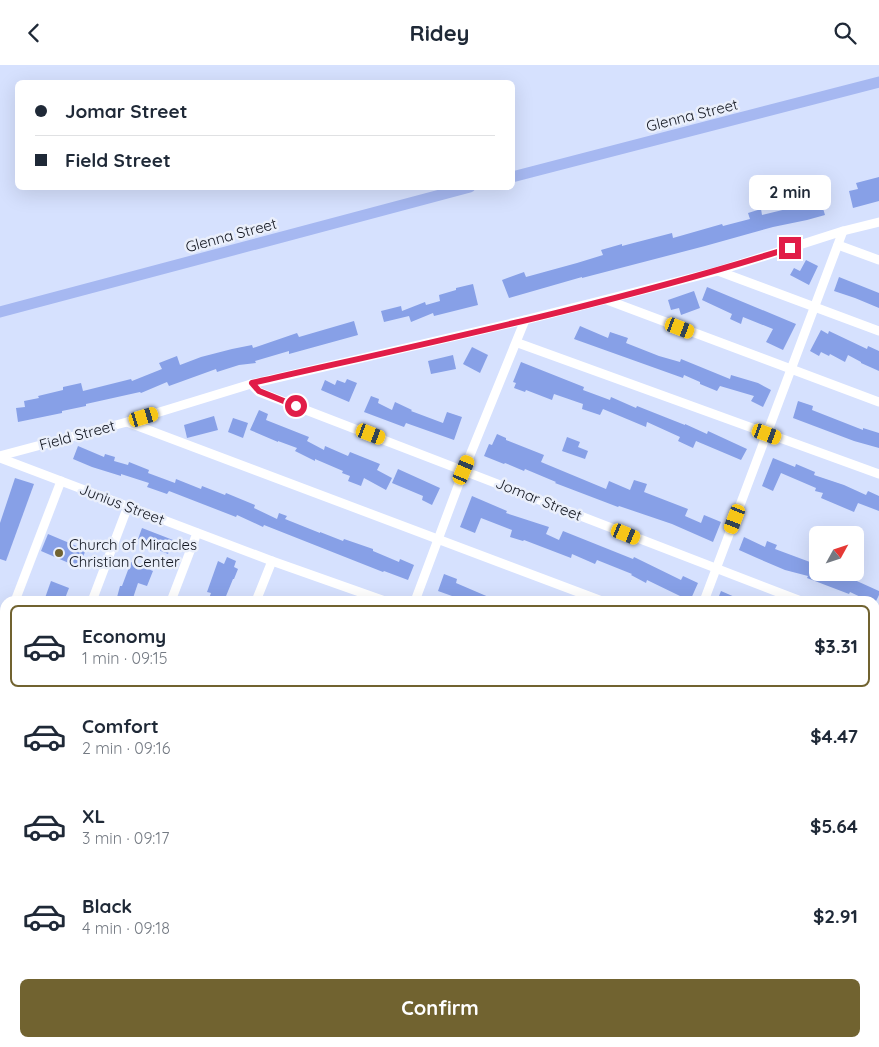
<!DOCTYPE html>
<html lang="en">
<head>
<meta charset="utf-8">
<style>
  body { margin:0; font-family:Quicksand,sans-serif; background:#f6f6f7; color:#1f2937; height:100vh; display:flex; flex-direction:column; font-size:19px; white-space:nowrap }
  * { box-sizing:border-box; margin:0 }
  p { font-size:16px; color:#747a83 }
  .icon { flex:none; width:28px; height:28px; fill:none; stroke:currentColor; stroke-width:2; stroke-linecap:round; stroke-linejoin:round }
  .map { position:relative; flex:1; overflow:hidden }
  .drawer { position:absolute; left:0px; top:531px; width:880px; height:451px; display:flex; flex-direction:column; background:#fff; border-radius:15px 15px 0 0; box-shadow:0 5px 20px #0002 }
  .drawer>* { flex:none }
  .hud { position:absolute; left:15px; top:15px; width:500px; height:110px; border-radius:8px; box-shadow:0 5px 20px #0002; display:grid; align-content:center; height:110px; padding:0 20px; background:#fff }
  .needle { width:32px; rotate:50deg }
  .controls { position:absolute; left:809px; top:461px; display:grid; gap:10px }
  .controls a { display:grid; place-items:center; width:55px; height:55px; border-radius:8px; background:#fff; box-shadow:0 5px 20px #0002; font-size:25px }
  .end { position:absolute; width:22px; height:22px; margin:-11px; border:6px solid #e11d48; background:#fff; box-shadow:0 0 0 2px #fff }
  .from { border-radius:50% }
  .bubble { position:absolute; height:35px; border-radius:8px; background:#fff; box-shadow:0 5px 20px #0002; font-size:16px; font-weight:700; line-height:35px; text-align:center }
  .car { position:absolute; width:15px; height:30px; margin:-15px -8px; border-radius:6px; box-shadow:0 0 4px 1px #0007; background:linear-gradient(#f5c518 24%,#345 0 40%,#f5c518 0 76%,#345 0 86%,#f5c518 0) }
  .hud b { display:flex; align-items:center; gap:18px; height:48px; font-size:19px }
  .hud b+b { border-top:1px solid #e0e1e3 }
  .hud i { width:12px; height:12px; background:#1f2937 }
  ul { padding:9px 0 0; list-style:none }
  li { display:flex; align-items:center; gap:15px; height:82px; margin:0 10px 8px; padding:0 10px; border:2px solid transparent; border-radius:8px }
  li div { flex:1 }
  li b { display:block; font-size:19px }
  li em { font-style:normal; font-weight:700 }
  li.selected { border-color:#716330 }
  li>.icon { width:45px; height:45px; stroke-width:1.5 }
  .action { display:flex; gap:10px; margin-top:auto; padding:10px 20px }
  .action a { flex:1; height:58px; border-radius:8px; background:#716330; color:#fff; font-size:20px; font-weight:700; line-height:58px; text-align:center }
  header { display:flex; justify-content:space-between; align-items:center; height:65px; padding:0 20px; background:#fff; font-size:22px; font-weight:700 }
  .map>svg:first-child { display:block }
  .building { fill:#87a0e7 }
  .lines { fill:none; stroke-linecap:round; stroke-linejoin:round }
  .minor { stroke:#fff; stroke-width:9 }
  .major { stroke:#a6b8f1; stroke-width:11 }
  .route { stroke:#e11d48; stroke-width:6 }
  .poi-dot { fill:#716330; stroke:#eaeffb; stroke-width:2 }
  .labels { text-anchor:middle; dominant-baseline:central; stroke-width:5; stroke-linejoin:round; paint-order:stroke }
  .street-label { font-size:15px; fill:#121620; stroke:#eaeffb }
  .poi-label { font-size:15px; fill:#121620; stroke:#eaeffb; text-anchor:start }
</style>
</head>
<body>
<header><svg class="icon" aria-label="back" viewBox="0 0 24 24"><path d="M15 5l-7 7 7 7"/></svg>Ridey<svg class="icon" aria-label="search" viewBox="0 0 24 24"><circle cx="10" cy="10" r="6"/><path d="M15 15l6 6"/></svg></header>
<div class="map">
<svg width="879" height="982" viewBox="0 0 879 982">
  <rect width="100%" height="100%" fill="#d6e1fe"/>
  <g class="building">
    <polygon points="879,112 879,136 853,143 849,126 858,124 856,118"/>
    <polygon points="818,127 825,150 807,155 773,162 705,181 582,213 582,212 509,233 502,215 524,207 526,212 577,198 603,190 601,185 622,179 622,181 672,168 673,173 722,159 723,161 750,154 748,148 761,144 762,150 803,140 801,132"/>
    <polygon points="806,195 818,201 809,220 790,210 794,203 800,206"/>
    <polygon points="839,212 879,228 879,243 855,233 834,226"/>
    <polygon points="473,219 478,240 434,251 433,248 411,257 409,251 384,257 381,246 401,241 402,246 425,237 426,240 440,236 439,230 456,225 456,223"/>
    <polygon points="707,222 796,259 783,285 766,277 773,264 743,252 741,259 730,254 732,249 702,235"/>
    <polygon points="694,226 700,243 681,250 679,243 671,245 668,235"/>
    <polygon points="354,256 358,270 289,289 289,286 255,296 256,298 239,300 217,307 216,304 169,321 167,317 141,328 140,327 86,339 86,341 62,346 62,348 18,357 16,343 25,342 24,336 39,333 38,331 63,325 63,322 81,318 83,326 131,314 132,316 162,304 159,298 177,291 180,300 201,292 232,284 252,280 253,283 297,268 299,272"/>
    <polygon points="580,261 608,273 610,267 628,273 626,278 659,291 680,297 681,294 730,314 731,310 758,318 771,325 763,342 751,336 754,331 720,321 717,326 700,319 700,317 684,310 683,313 574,274"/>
    <polygon points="821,265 828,269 829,266 867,284 868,281 879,286 879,306 861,298 861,297 848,290 845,297 830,289 829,291 821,287 819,291 810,286"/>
    <polygon points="472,282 488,290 480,308 463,299"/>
    <polygon points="453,290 456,304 431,309 428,296"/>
    <polygon points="521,297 584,322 583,325 610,335 611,332 636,343 637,341 685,360 685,359 707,369 708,366 747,384 741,395 696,376 693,383 678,376 680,372 647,357 646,362 603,344 600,350 582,344 583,339 554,329 552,335 526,325 525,327 514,323 516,318 513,317"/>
    <polygon points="347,314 357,318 349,337 321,325 325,315 335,320 337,315 345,318"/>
    <polygon points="371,331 379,334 378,338 392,345 395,337 412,345 411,346 443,358 447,347 462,352 454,375 406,358 404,362 364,347"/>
    <polygon points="798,336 813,341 812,345 863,365 863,363 879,368 879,383 854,376 793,353"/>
    <polygon points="259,345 268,349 266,355 309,372 307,376 324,385 325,381 348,391 350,387 380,399 377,405 392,413 386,425 364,413 361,421 348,416 350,411 342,408 343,406 315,394 315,396 295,386 297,383 278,376 278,377 250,365"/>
    <polygon points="214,351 218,365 187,373 184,360"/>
    <polygon points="233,353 248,358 243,373 228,367"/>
    <polygon points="497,369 506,373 506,375 544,390 541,397 606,424 609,416 630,425 634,415 647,419 644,427 688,444 685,451 701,458 704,450 721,457 713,477 672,459 619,441 618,442 555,418 556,417 525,404 524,406 505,398 504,399 484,391 489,379 492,380"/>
    <polygon points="567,372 580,377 578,382 588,386 585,394 562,386"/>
    <polygon points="78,381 104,392 105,389 115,392 114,396 128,400 129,397 149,405 148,408 175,418 176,414 201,424 202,421 225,430 226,428 255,440 254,443 277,454 279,448 287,451 285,454 320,468 320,467 343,476 344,474 373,484 373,486 399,497 400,494 414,500 408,515 384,506 383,507 264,460 263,462 237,450 236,452 169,426 167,429 147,422 149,418 121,409 121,411 92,402 73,394"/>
    <polygon points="773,393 795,402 796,399 815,407 814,410 844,420 866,430 868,426 879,431 879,446 858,438 854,447 821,433 823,428 815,426 816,423 781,408 773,426 762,421"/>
    <polygon points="398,404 440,423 432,440 422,435 423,431 392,418"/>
    <polygon points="15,413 34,419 6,496 0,494 0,458"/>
    <polygon points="472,431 507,446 506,448 549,462 546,469 559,475 563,466 633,494 634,492 681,515 683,511 698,518 690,536 687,536 680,533 680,531 647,515 646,518 631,510 632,509 597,495 595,499 572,489 571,493 524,475 523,476 510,472 512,465 481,453 475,468 460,462"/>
    <polygon points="142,463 173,475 168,489 149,481 150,479 138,474"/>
    <polygon points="48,469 86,485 78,502 41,486"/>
    <polygon points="744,472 765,482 767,476 777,480 775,484 818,500 818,508 839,508 879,526 879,530 876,536 869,536 850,527 849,529 807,513 808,511 785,505 757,493 739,485"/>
    <polygon points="227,492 236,496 234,502 238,504 234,514 233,514 224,536 208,536 211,528 207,527 218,496 224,499"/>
    <polygon points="131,497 153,506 147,521 138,518 132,536 116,536 120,521 122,521"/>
    <polygon points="444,509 457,514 456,518 498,536 466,536 438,526"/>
    <polygon points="51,516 69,523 64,536 52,536 45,533"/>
    <polygon points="721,526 744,536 717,536"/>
  </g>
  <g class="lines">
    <g class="minor">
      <polyline points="838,180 879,195"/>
      <polyline points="718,206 879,266"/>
      <polyline points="607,235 879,337"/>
      <polyline points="518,278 879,409"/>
      <polyline points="251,319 259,327 801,536"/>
      <polyline points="127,357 602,536"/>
      <polyline points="0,391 127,357 251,319 525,255 718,206 843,166 879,157"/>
      <polyline points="0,393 272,496 385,536"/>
      <polyline points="15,536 61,416"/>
      <polyline points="92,536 128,441"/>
      <polyline points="171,536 197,468"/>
      <polyline points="256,536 272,496"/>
      <polyline points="415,536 464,405 525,255"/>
      <polyline points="704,536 843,166"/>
      <polyline points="0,557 5,559"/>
      <polyline points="875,564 879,566"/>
      <polyline points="0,577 5,564"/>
      <polyline points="875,639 879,641"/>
      <polyline points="0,720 5,722"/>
      <polyline points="875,720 879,721"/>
      <polyline points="0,783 5,769"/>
      <polyline points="875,833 879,836"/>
      <polyline points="875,871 879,860"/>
      <polyline points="0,884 5,885"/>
      <polyline points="875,887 879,888"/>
      <polyline points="875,966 879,967"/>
      <polyline points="682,978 694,982"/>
      <polyline points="3,982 5,976"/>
      <polyline points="87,982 89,978"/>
      <polyline points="250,982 251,978"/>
      <polyline points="356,982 358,978"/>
      <polyline points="536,982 538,978"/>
      <polyline points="642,982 644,978"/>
      <polyline points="833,982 835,978"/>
    </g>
    <g class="major">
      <polyline points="512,112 879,17"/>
      <polyline points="0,247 470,122"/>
    </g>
  </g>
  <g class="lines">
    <path class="route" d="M296 341 259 326 252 318C432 277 613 239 790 183"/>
  </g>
  <circle class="poi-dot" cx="59" cy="488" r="5"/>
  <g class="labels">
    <g class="street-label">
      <text transform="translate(692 50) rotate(-14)">Glenna Street</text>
      <text transform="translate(231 170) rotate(-15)">Glenna Street</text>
      <text transform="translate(77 370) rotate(-15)">Field Street</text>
      <text transform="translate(539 434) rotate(22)">Jomar Street</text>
      <text transform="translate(122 439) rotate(21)">Junius Street</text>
    </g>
    <g class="poi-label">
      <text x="69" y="479">Church of Miracles<tspan x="69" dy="17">Christian Center</tspan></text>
    </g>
  </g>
</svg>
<div class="controls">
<a><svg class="needle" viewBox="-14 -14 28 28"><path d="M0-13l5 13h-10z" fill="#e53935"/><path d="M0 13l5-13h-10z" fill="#747a83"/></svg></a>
</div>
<i class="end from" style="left:296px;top:341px"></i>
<i class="end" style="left:790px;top:183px"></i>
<div class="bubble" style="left:749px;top:110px;width:82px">2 min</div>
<i class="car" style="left:680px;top:263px;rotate:111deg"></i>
<i class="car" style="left:144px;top:352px;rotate:73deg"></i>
<i class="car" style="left:371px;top:369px;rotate:111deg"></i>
<i class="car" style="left:767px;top:369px;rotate:110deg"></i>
<i class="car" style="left:464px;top:405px;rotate:23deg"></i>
<i class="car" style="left:735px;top:454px;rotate:201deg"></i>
<i class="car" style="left:626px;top:469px;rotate:112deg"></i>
<div class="hud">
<b><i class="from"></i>Jomar Street</b>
<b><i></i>Field Street</b>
</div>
<section class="drawer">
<ul>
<li class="selected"><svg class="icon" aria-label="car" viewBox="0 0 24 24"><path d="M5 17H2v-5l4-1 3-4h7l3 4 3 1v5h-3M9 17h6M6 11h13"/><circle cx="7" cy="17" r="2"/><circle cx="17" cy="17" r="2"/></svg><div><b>Economy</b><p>1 min · 09:15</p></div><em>$3.31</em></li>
<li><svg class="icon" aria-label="car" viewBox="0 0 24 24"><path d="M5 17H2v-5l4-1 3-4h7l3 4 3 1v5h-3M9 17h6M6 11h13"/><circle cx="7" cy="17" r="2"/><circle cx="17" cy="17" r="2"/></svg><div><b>Comfort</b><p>2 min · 09:16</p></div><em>$4.47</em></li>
<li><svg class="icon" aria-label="car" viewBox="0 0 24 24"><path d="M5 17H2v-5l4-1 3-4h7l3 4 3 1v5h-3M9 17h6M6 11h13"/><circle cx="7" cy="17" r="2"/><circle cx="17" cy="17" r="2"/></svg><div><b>XL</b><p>3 min · 09:17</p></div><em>$5.64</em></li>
<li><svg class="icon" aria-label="car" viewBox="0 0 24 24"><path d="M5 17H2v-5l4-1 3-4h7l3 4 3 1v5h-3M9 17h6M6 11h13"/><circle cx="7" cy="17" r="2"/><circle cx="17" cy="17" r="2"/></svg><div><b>Black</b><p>4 min · 09:18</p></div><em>$2.91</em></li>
</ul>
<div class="action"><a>Confirm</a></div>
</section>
</div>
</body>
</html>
